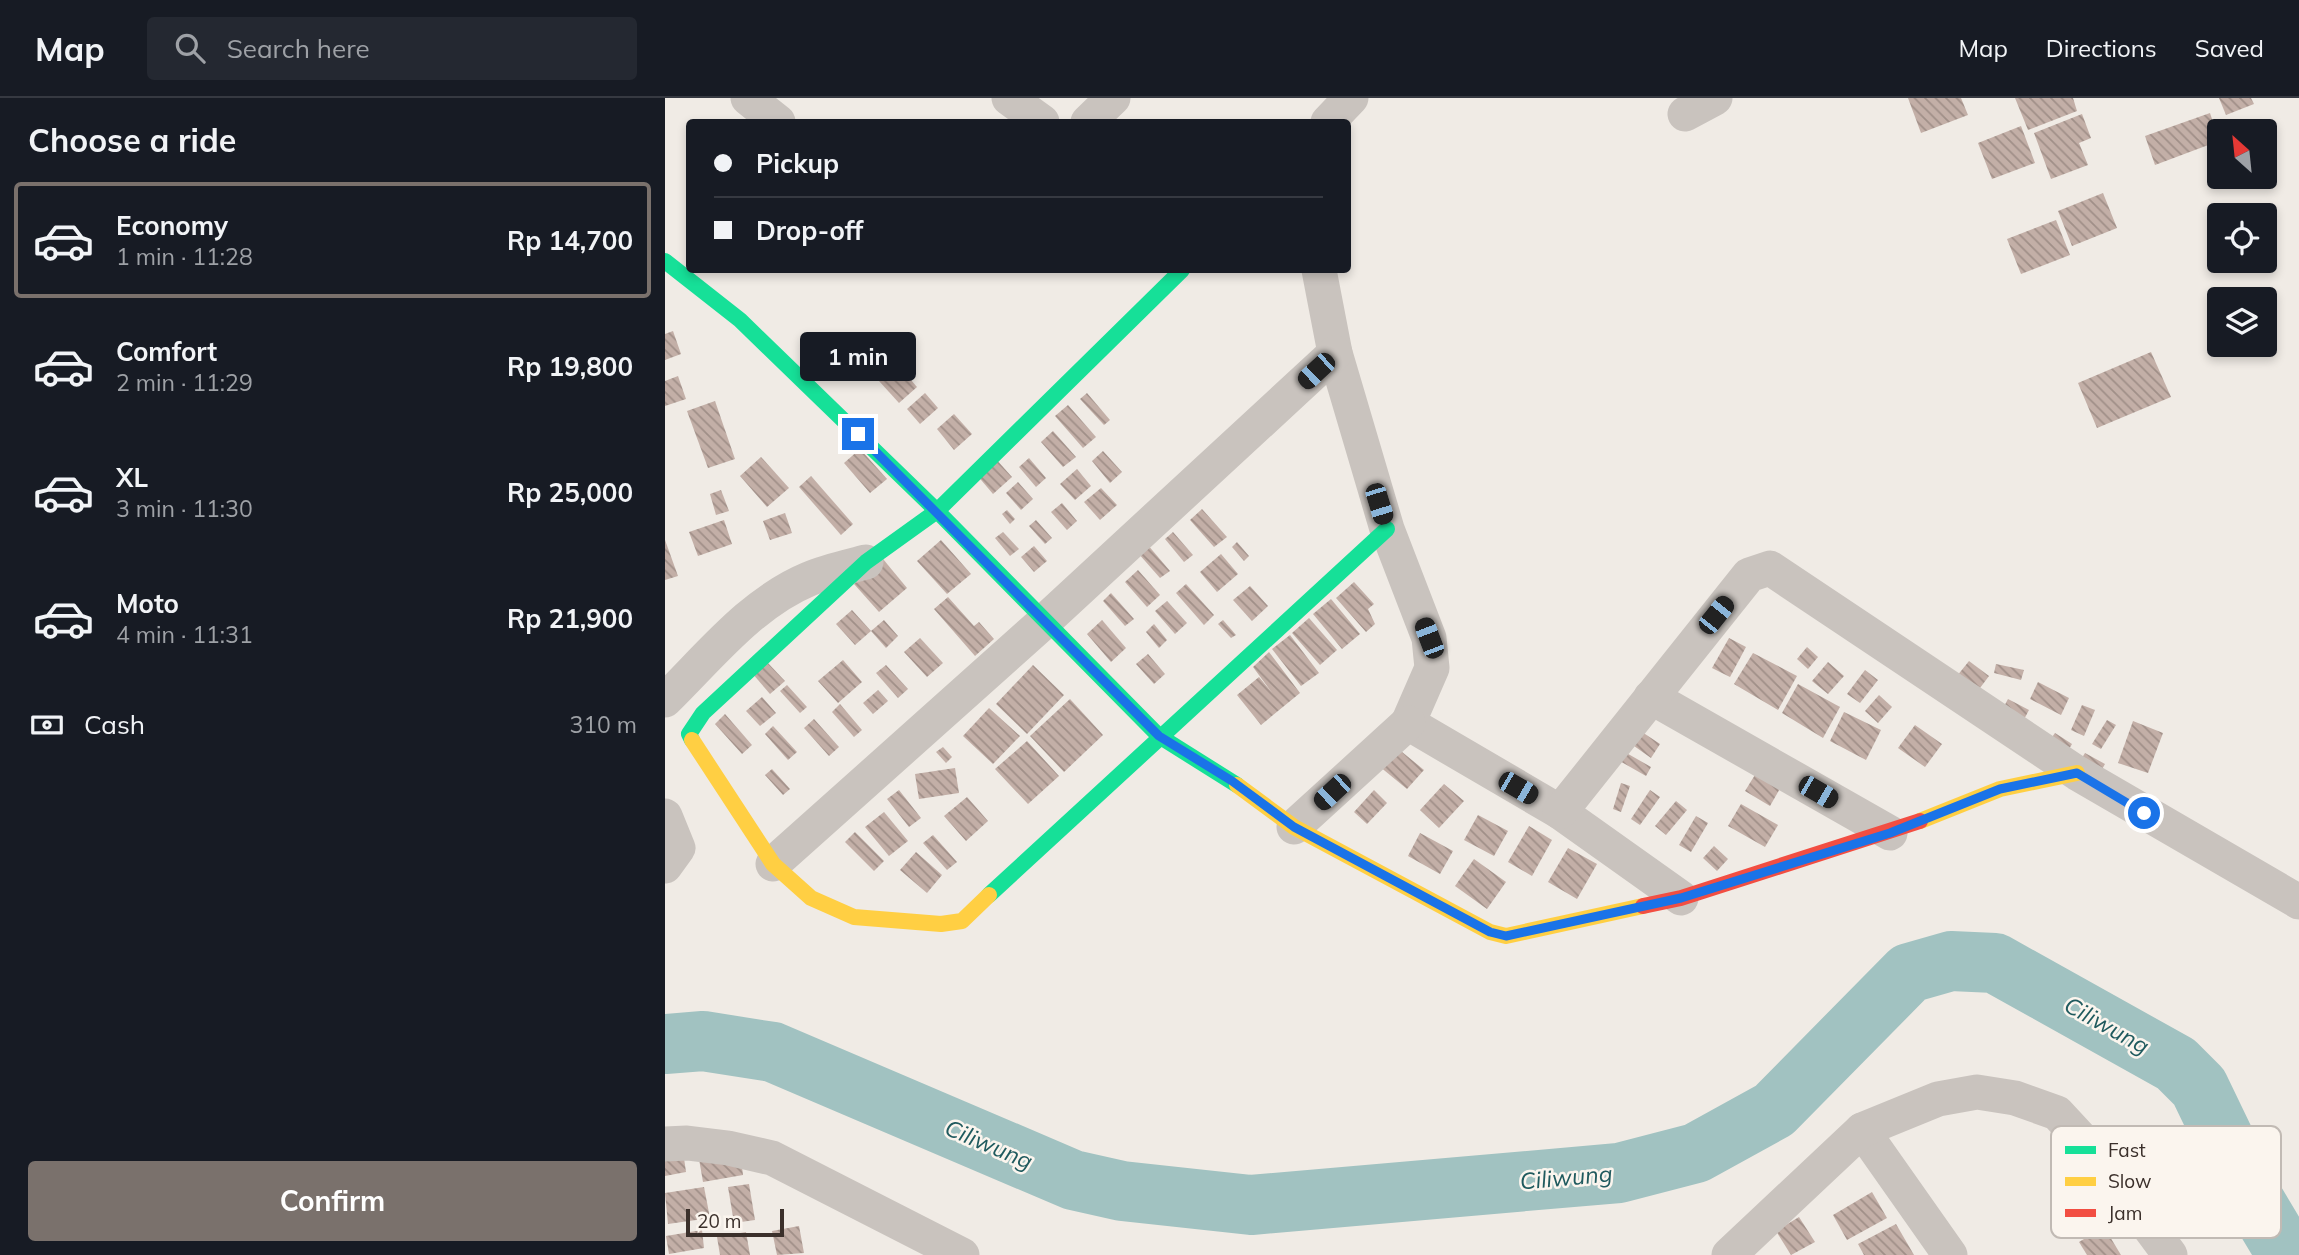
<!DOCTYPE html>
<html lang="en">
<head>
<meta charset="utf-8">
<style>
  body { margin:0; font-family:Mulish,sans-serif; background:#242831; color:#f1f3f6; height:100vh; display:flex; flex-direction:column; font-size:26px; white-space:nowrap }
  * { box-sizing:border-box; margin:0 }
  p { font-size:23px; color:#9ea1a6 }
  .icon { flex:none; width:38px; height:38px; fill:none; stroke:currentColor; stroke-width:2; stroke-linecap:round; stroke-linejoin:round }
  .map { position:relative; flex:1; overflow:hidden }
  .details { display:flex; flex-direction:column; background:#171b24; width:665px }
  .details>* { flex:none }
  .guide { position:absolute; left:21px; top:21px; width:665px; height:154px; border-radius:7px; box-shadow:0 4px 10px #0003; display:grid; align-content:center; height:154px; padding:0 28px; background:#171b24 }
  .needle { width:46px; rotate:333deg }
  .tools { position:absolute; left:1542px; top:21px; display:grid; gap:14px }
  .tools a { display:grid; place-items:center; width:70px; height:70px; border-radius:7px; background:#171b24; box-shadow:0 4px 10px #0003; font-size:35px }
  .scale { position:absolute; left:21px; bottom:18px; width:98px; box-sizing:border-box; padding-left:7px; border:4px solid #3b302b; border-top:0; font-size:19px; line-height:24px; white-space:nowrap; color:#3b302b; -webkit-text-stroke:5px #fbf5ee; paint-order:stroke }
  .end { position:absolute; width:32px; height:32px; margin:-16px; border:9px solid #1a73e8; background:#fff; box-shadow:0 0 0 4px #fff }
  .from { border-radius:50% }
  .bubble { position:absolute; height:49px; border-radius:7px; background:#171b24; box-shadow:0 4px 10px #0003; font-size:23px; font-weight:700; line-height:49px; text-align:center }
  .car { position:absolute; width:21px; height:42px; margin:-21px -10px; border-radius:9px; box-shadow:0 0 5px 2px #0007; background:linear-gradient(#222 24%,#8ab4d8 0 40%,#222 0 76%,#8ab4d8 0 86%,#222 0) }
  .guide b { display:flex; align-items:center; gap:24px; height:66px; font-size:26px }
  .guide b+b { border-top:2px solid #363941 }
  .guide i { width:18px; height:18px; background:#f1f3f6 }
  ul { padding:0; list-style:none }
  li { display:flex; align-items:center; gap:21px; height:116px; margin:0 14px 10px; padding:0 14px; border:4px solid transparent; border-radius:7px }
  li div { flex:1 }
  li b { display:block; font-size:26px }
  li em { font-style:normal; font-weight:700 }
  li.selected { border-color:#7a716c }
  li>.icon { width:63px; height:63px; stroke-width:1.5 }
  h2 { padding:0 28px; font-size:32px; line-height:84px }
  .pay { display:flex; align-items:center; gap:18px; height:77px; padding:0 28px; font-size:26px }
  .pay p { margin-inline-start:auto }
  .action { display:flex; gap:14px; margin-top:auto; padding:14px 28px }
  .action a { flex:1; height:80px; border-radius:7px; background:#7a716c; color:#fff; font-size:28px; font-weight:700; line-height:80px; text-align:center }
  header { display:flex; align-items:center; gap:42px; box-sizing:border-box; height:98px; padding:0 35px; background:#171b24; border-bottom:2px solid #363941 }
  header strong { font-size:33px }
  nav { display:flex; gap:38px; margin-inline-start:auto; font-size:24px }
  .search { width:490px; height:63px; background:#242831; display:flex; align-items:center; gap:18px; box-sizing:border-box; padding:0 24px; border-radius:7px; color:#9ea1a6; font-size:26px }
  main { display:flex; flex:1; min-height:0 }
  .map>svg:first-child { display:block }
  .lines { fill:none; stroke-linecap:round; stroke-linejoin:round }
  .river { stroke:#a1c2c1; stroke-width:60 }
  .building { fill:url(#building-back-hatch) }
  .street { stroke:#c9c3be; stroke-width:35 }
  .fast { stroke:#16e098; stroke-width:16 }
  .slow { stroke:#ffcf43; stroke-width:16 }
  .jam { stroke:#f24e42; stroke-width:16 }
  .route { stroke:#1a73e8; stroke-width:9 }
  .labels { text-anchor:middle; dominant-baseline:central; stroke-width:5; stroke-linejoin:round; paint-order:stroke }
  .water-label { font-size:23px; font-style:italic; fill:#1f5a5e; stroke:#fbf5ee }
  .key { fill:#fbf5ee; stroke:#c1bab4; stroke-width:2 }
  .key-label { font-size:19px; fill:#3b302b }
</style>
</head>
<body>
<header>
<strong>Map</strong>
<div class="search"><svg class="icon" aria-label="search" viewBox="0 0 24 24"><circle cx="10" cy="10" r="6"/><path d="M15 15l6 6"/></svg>Search here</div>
<nav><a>Map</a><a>Directions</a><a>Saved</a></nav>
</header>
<main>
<section class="details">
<h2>Choose a ride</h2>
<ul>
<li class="selected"><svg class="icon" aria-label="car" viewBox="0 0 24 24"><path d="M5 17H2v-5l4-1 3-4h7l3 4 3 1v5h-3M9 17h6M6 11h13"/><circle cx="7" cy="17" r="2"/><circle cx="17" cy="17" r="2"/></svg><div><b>Economy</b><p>1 min · 11:28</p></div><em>Rp 14,700</em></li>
<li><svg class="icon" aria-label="car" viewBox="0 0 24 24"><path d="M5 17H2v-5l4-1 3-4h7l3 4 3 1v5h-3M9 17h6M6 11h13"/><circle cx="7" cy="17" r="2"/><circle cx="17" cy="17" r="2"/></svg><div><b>Comfort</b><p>2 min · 11:29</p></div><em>Rp 19,800</em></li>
<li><svg class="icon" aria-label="car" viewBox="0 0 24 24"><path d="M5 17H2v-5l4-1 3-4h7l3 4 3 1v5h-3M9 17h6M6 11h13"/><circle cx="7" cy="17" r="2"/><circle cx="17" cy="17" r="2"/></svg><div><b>XL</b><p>3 min · 11:30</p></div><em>Rp 25,000</em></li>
<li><svg class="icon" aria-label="car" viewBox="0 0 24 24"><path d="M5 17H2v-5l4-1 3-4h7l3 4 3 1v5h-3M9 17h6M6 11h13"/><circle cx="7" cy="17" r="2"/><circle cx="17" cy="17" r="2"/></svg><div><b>Moto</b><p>4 min · 11:31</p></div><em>Rp 21,900</em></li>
</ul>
<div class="pay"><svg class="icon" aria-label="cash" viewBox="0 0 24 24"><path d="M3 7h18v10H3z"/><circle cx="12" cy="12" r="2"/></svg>Cash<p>310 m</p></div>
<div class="action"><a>Confirm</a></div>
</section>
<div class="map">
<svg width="1634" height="1157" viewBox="0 0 1634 1157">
  <defs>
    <pattern id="building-back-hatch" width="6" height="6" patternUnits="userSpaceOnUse" patternTransform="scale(1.75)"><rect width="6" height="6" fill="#c3afa7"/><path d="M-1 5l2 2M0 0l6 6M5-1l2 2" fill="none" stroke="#a08f88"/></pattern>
  </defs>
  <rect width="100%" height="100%" fill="#f0ebe5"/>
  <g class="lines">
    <polyline class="river" points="0,946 38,943 108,954 408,1082 457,1093 586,1107 954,1075 1031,1055 1109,1012 1244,875 1286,863 1330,865 1511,966 1534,989 1586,1097 1622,1157"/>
  </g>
  <g class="building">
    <polygon points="1243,0 1296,0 1303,17 1256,35"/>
    <polygon points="1350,0 1408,0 1412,13 1363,32"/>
    <polygon points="1554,0 1586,0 1589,6 1561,17"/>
    <polygon points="1545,15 1554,43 1490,67 1480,38"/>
    <polygon points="1417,16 1426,40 1414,45 1423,67 1386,81 1369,35"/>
    <polygon points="1356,28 1370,65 1327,81 1313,45"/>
    <polygon points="1438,95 1452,130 1407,148 1393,113"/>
    <polygon points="1391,122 1405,157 1356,176 1342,141"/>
    <polygon points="8,233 16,256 0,262 0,236"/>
    <polygon points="1486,254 1506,299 1432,330 1413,285"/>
    <polygon points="233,267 252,289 234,305 214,283"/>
    <polygon points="13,278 21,301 0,308 0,283"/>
    <polygon points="260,295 273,310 255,326 242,311"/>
    <polygon points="422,295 445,322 439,327 415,301"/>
    <polygon points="50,303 70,361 43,370 22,313"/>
    <polygon points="403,307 431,339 418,350 390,318"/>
    <polygon points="289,316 307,336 289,352 272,331"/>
    <polygon points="388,333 411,359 398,369 376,344"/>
    <polygon points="195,351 222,381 205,395 179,365"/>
    <polygon points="438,353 457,374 445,385 427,363"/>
    <polygon points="96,359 124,390 102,409 75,378"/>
    <polygon points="330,360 347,379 328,396 311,376"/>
    <polygon points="364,360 381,380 371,389 354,369"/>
    <polygon points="412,371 426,388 410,402 395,386"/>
    <polygon points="146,378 188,426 176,437 134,389"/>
    <polygon points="353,384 368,401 356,412 341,395"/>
    <polygon points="436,390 452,407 435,422 419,404"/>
    <polygon points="56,392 64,413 51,417 45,396"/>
    <polygon points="397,405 412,423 402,432 386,414"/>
    <polygon points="537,411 562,439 549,449 525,422"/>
    <polygon points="342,412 350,421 345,426 337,416"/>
    <polygon points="120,415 127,435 105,442 98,423"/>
    <polygon points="59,422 67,446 33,458 24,434"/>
    <polygon points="371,422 387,440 380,446 364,428"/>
    <polygon points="338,434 354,451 345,458 330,440"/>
    <polygon points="508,434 528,457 519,464 500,441"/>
    <polygon points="0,442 13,478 0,482"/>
    <polygon points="276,442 306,476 282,496 252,463"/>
    <polygon points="572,444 584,458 579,463 567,449"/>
    <polygon points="482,446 505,473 495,480 473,455"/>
    <polygon points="369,448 382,463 369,474 356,459"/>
    <polygon points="556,456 573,476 552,494 535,474"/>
    <polygon points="218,461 242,490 214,514 189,486"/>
    <polygon points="473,472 495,497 482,509 460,484"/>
    <polygon points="689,484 709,506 703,511 710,526 701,534 671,500"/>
    <polygon points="521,486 549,517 539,527 511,495"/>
    <polygon points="585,488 603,508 587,523 568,502"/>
    <polygon points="446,495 469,521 460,528 438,503"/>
    <polygon points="283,499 309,528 314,524 329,541 310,558 269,511"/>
    <polygon points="666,501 695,536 677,551 648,516"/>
    <polygon points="502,503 522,525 510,536 490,513"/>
    <polygon points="187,512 206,533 190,547 171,526"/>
    <polygon points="644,520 672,552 655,567 627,535"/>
    <polygon points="219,522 233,538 221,550 206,533"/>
    <polygon points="437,522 461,550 446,564 422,536"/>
    <polygon points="558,522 571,537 566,540 553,526"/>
    <polygon points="489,526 502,542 494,550 481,534"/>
    <polygon points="625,537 654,575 636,588 607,551"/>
    <polygon points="255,540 278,565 262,579 239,554"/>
    <polygon points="1064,540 1081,549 1065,579 1047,570"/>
    <polygon points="1142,549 1153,559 1143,571 1132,561"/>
    <polygon points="604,554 635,595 596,627 572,597 594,579 608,596 588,569"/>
    <polygon points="1088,555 1132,578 1113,612 1069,586"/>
    <polygon points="483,556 500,576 489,586 471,566"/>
    <polygon points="178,562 197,584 173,605 153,583"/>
    <polygon points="101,563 120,583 105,596 87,575"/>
    <polygon points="1304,563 1324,578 1309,598 1288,583"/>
    <polygon points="1163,564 1179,578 1163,596 1147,583"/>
    <polygon points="1331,566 1359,572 1356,582 1329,575"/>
    <polygon points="221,567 243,591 233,600 211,575"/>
    <polygon points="368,567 399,597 362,636 331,606"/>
    <polygon points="1200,572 1213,582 1195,605 1182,596"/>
    <polygon points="1373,584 1404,600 1396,617 1365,601"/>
    <polygon points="1133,586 1175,609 1158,640 1117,615"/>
    <polygon points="122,587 142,609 135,615 115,593"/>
    <polygon points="213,592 223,603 208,616 198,605"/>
    <polygon points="1214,597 1227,609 1213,625 1200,613"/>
    <polygon points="97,599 111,615 95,628 81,613"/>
    <polygon points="405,601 438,637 399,674 365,638"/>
    <polygon points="1343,601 1364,612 1356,627 1335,616"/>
    <polygon points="175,606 197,632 189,639 167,614"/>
    <polygon points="1417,607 1430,612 1419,638 1406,632"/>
    <polygon points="324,610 355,638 328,666 298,638"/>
    <polygon points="1179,614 1216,632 1201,662 1165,643"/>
    <polygon points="60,616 87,647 77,656 50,626"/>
    <polygon points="149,621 174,649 164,658 139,630"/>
    <polygon points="1442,622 1451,627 1436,651 1427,646"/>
    <polygon points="1468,623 1498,635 1483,675 1453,665"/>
    <polygon points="1250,627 1277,646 1260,669 1233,650"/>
    <polygon points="108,628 132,654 123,662 100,636"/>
    <polygon points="971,630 995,646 986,660 962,643"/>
    <polygon points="1390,635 1407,646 1400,658 1382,646"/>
    <polygon points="362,643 394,678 363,706 330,671"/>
    <polygon points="278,649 287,659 281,665 271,654"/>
    <polygon points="731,649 759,672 742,691 714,668"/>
    <polygon points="958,653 986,669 981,678 953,662"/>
    <polygon points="1420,655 1440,666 1432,680 1412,668"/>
    <polygon points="290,670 294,695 254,701 250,676"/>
    <polygon points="107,671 125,691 118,697 100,677"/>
    <polygon points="1093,672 1117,687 1105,708 1080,693"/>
    <polygon points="956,685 965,688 956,714 948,711"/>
    <polygon points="779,686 799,703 774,730 755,712"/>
    <polygon points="234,692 256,720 244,729 222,701"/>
    <polygon points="709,692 722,705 702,726 689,714"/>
    <polygon points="985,692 995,699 975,727 966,721"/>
    <polygon points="302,699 323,723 301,743 279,718"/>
    <polygon points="1011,703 1022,712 1001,737 990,728"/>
    <polygon points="1076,706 1113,727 1100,749 1063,728"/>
    <polygon points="219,714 243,743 224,758 200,729"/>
    <polygon points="813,717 843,733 829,758 799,742"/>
    <polygon points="1031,718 1043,725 1026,754 1014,747"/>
    <polygon points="864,728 887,742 867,778 843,764"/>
    <polygon points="190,734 219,763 209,773 180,744"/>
    <polygon points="755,735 788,753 775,776 743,758"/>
    <polygon points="268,737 292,764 282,772 258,745"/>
    <polygon points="1049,748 1063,761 1052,773 1038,760"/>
    <polygon points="903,750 932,766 912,801 883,784"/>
    <polygon points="251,754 277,777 262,795 235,772"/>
    <polygon points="809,761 841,784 822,811 790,788"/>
    <polygon points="18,1053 21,1074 0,1078 0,1056"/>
    <polygon points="75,1054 78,1077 38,1084 34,1061"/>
    <polygon points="84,1086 90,1122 69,1125 63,1089"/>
    <polygon points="39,1089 45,1120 3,1126 0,1095"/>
    <polygon points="1207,1094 1222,1120 1182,1142 1168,1117"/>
    <polygon points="1134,1119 1150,1144 1126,1157 1111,1133"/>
    <polygon points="1231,1126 1249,1157 1199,1157 1193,1146"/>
    <polygon points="134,1128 139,1155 112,1157 107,1133"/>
    <polygon points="1439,1129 1456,1157 1422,1157 1414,1144"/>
    <polygon points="37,1132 39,1150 4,1156 1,1138"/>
    <polygon points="81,1134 85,1157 55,1157 52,1139"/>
  </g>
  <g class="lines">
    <g class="street">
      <polyline points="83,0 113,24"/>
      <polyline points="344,0 377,24"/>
      <polyline points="1020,16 1050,0"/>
      <polyline points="423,24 448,0"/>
      <polyline points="663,24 686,0"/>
      <polyline points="654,172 670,255 722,431 764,540 767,570 743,625 895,714 1016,800"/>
      <polyline points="986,599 1225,735"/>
      <path d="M0 602C44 559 86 505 144 481 162 473 182 469 201 464"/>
      <polyline points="895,714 1084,477 1105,470 1412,675 1634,804"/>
      <polyline points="0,718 13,750 0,768"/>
      <polyline points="629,729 743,625"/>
      <polyline points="108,766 381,522 670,255"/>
      <polyline points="1197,1032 1285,1157"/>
      <polyline points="0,1046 22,1045 63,1050 107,1060 297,1157"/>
      <polyline points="1064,1157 1197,1032 1273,1001 1312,994 1350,1000 1392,1015 1430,1056 1505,1157"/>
    </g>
    <g class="fast">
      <polyline points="0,163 75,222 272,413 494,638 572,687"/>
      <polyline points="27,642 24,636 38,615 201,464 272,413 517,172"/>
      <polyline points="324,797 722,431"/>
    </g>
    <g class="slow">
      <polyline points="27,642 108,766 146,800 189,819 276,826 297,823 324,797"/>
      <polyline points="572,687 629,729 825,834 841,838 978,808"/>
      <polyline points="1255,723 1335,691 1412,675"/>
    </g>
    <polyline class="jam" points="978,808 1016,800 1255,723"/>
  </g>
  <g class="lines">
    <polyline class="route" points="193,336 494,638 567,683 629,729 825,834 841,838 1016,800 1225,735 1335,691 1412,675 1479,715"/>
  </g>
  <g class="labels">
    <g class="water-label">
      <text transform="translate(1442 927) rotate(29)">Ciliwung</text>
      <text transform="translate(324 1046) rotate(23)">Ciliwung</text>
      <text transform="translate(901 1079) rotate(-5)">Ciliwung</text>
    </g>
  </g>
  <rect x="1386" y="1028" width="230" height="112" rx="10" class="key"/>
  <rect x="1400" y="1048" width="31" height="8" fill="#16e098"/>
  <rect x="1400" y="1079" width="31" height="9" fill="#ffcf43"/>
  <rect x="1400" y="1111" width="31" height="8" fill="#f24e42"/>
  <g class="key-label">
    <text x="1443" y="1059">Fast</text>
    <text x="1443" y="1090">Slow</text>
    <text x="1443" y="1122">Jam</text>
  </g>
</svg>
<div class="tools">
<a><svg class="needle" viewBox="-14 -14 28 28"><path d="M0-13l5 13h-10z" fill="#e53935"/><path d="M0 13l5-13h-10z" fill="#9ea1a6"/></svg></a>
<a><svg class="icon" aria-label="locate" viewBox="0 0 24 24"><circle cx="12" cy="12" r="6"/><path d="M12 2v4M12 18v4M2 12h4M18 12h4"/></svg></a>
<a><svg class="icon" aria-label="layers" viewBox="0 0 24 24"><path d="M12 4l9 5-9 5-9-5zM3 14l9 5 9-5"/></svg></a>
</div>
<div class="scale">20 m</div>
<i class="end from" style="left:1479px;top:715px"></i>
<i class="end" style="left:193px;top:336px"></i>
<div class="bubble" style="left:135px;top:234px;width:116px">1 min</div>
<i class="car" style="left:651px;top:273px;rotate:227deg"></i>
<i class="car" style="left:714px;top:406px;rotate:163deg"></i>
<i class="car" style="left:1051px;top:517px;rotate:39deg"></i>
<i class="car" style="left:764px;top:540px;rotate:339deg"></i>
<i class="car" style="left:853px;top:690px;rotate:120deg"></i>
<i class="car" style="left:667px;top:694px;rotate:227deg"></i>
<i class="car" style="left:1153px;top:694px;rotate:120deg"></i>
<div class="guide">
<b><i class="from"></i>Pickup</b>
<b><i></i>Drop-off</b>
</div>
</div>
</main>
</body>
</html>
